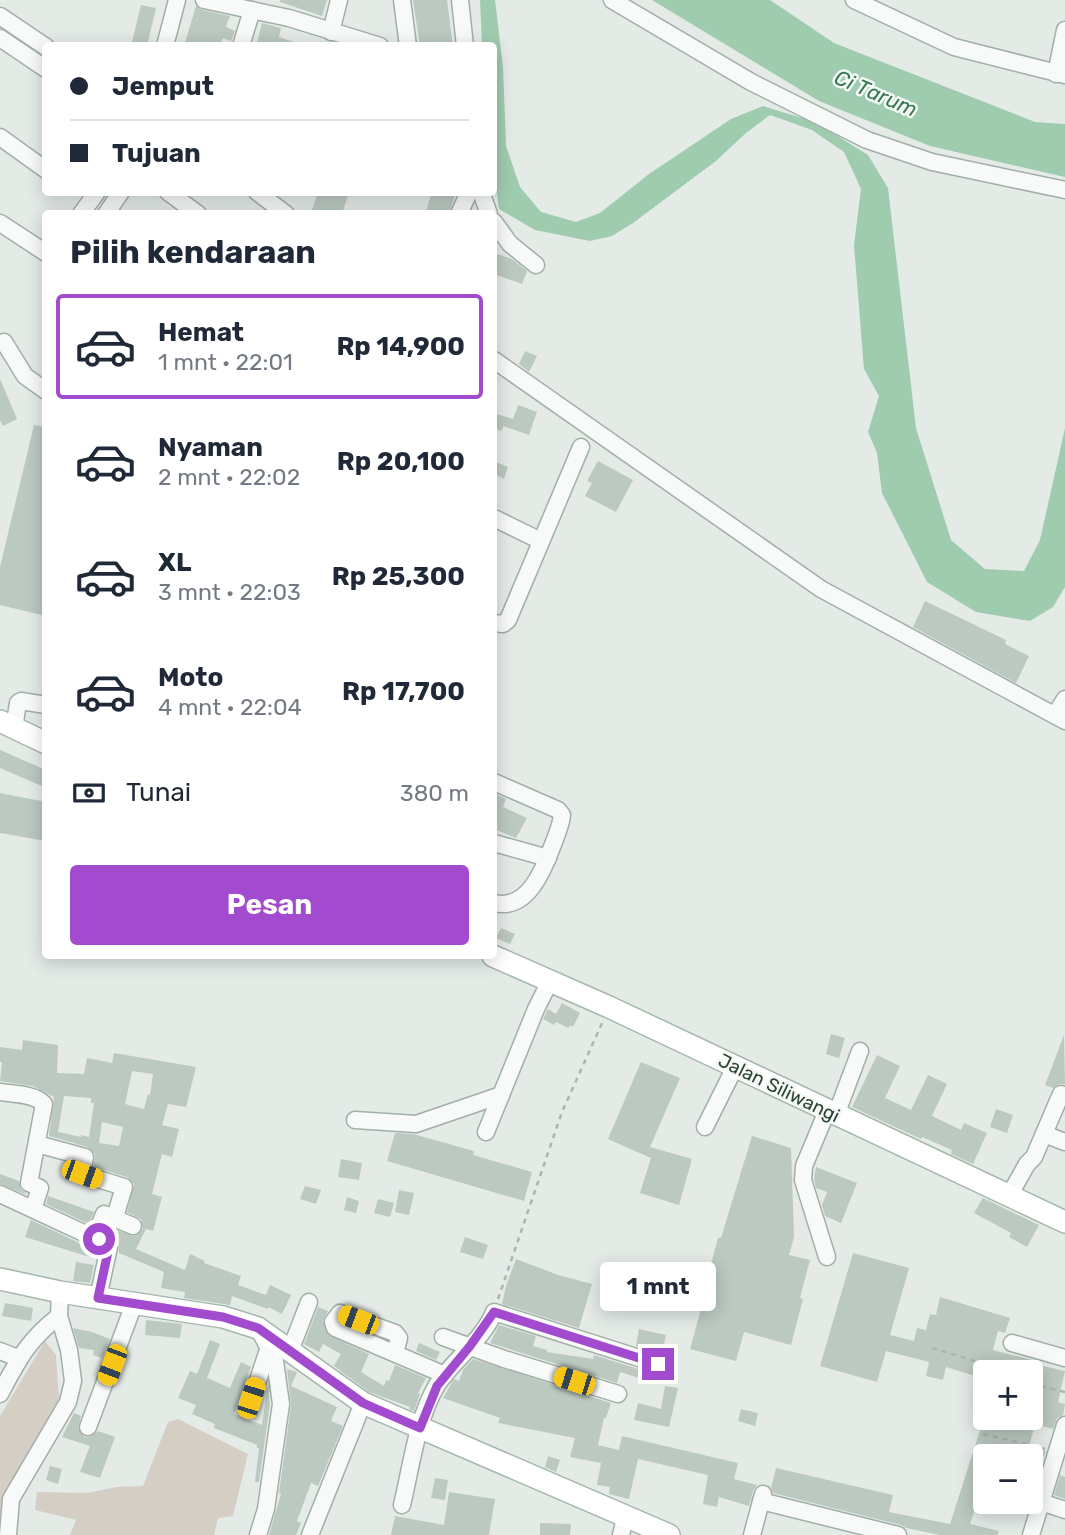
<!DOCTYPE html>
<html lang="id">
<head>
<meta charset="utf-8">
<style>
  body { margin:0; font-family:Rubik,sans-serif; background:#f6f6f7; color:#1f2937; height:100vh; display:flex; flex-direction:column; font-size:26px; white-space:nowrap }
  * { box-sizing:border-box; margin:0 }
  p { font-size:23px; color:#747a83 }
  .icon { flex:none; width:38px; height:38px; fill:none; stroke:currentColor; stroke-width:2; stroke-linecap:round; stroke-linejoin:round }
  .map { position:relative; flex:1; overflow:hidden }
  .drawer { position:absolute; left:42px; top:210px; width:455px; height:749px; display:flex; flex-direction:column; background:#fff; border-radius:7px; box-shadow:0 4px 18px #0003 }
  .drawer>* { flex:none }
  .guide { position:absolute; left:42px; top:42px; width:455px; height:154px; border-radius:7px; box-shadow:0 4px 18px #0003; display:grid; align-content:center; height:154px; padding:0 28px; background:#fff }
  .tools { position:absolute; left:973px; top:1360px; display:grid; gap:14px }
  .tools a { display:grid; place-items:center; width:70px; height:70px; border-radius:7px; background:#fff; box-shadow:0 4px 18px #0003; font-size:35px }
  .end { position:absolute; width:32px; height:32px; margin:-16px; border:9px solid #a24bce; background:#fff; box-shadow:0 0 0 4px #fff }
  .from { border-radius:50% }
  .bubble { position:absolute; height:49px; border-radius:7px; background:#fff; box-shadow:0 4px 18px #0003; font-size:23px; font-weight:700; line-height:49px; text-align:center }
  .car { position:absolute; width:21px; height:42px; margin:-21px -10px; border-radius:9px; box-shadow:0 0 5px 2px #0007; background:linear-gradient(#f5c518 24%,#345 0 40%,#f5c518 0 76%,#345 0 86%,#f5c518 0) }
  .guide b { display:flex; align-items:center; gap:24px; height:66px; font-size:26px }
  .guide b+b { border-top:2px solid #e0e1e3 }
  .guide i { width:18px; height:18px; background:#1f2937 }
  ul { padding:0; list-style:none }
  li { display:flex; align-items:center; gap:21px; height:105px; margin:0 14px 10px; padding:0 14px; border:4px solid transparent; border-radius:7px }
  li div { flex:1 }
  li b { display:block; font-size:26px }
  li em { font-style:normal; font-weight:700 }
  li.on { border-color:#a24bce }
  li>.icon { width:63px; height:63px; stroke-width:1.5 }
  h2 { padding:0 28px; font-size:32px; line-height:84px }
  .pay { display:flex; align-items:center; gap:18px; height:77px; padding:0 28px; font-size:26px }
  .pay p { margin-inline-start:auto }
  .action { display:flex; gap:14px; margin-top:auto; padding:14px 28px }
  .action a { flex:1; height:80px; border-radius:7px; background:#a24bce; color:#fff; font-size:28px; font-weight:700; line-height:80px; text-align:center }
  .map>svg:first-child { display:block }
  .green { fill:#d5cec5 }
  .water { fill:#9fcbae }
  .building { fill:#bbc9c1; fill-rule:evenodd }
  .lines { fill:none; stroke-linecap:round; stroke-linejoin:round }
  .minor-casing { stroke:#a1afa7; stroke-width:19 }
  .major-casing { stroke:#a3b7ab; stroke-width:24 }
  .path { stroke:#a9b5ae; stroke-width:2.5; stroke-dasharray:5 5; stroke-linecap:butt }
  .minor { stroke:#f7faf8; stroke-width:16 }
  .major { stroke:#fff; stroke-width:21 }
  .route { stroke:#a24bce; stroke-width:9 }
  .labels { text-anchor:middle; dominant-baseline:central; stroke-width:5; stroke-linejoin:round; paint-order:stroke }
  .street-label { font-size:19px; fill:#2b4436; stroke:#f4f9f6 }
  .water-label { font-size:21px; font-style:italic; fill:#35784e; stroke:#f4f9f6 }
</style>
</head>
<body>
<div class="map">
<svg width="1065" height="1535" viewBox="0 0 1065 1535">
  <rect width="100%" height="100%" fill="#e4ebe7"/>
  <g class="green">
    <polygon points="45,1341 56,1355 59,1399 0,1515 0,1416"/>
    <polygon points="178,1419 248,1454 233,1516 218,1518 214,1535 70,1535 76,1520 35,1510 37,1492 87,1493 117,1487 143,1486 168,1422"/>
  </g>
  <g class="water">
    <polygon points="480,0 495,0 503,67 506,146 520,187 541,212 576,222 600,213 649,174 731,119 763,106 815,122 868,155 888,188 916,428 951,540 985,569 1024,571 1040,540 1065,428 1065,587 1053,607 1030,621 976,612 927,582 882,493 877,453 868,432 879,396 864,369 854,245 861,189 844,152 812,130 770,115 746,133 716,161 633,223 612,236 590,241 535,230 499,209 494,173 494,46 482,45"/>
    <polygon points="652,0 770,0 834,43 1035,122 1065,124 1065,177 930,146 819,101"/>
  </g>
  <g class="building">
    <polygon points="280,0 327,0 322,16 280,2"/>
    <polygon points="413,0 447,0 453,46 420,46"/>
    <polygon points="141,5 156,8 147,46 131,46"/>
    <polygon points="196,6 202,10 230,16 226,27 235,31 231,41 223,38 220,46 184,46"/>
    <polygon points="262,23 281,28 279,37 297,43 297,46 256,46"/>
    <polygon points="318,192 349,192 342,214 323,214 312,210"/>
    <polygon points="432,192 456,192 449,214 425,214"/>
    <polygon points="494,253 512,259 527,271 522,284 494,274"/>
    <polygon points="525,351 537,356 529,372 519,364"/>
    <polygon points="0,379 17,419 3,426 0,420"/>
    <polygon points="518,405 537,412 529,435 503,426 502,431 494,428 494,413 513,419"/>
    <polygon points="34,425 46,427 46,616 0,605 0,567"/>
    <polygon points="494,461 508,467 504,479 494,474"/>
    <polygon points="598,461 633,480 616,512 585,496 592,483 587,481"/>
    <polygon points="925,601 1006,640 1005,644 1029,656 1016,683 913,627"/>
    <polygon points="0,750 46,770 46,788 0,768"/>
    <polygon points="0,793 46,802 46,841 0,833"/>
    <polygon points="494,793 506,799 503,807 527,818 516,838 494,829"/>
    <polygon points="501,928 515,934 510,944 496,938"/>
    <polygon points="562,1003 580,1013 573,1027 570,1025 568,1028 556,1022 554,1025 543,1019 548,1009 556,1014"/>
    <polygon points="831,1034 845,1038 839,1058 826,1054"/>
    <polygon points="1064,1035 1065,1084 1059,1084 1053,1088 1045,1085"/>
    <path d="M23 1040 58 1045 57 1073 84 1074 87 1058 112 1063 114 1053 196 1067 186 1107 168 1104 162 1125 179 1129 172 1157 162 1154 152 1194 162 1197 153 1231 146 1229 136 1249 185 1270 190 1254 205 1261 204 1263 241 1276 238 1285 266 1295 270 1285 291 1295 282 1314 268 1307V1309L232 1296 230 1305 184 1298 185 1292 161 1288 164 1272 119 1253V1243L108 1233 110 1228 134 1236 143 1229 141 1219 127 1212 134 1184 127 1177 94 1167 95 1154 88 1147 49 1136 54 1097 33 1086 0 1081 2 1062H0V1047L22 1050ZM132 1071 153 1074 150 1095 148 1094 144 1109 125 1104ZM64 1096 91 1098V1103H94L89 1137 81 1135V1137L58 1132ZM102 1122 123 1127 119 1146 99 1143Z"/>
    <polygon points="877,1055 900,1066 885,1098 911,1110 928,1075 947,1084 932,1116 961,1130 964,1123 987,1133 973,1164 951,1154 952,1150 922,1137 921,1139 852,1107"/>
    <polygon points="641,1062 680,1078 650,1147 692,1159 679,1205 640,1193 651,1158 608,1139"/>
    <polygon points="996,1109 1013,1115 1007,1133 990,1127"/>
    <polygon points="395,1133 413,1134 474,1151 473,1155 532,1172 524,1201 387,1161"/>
    <polygon points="752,1136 791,1148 794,1237 789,1255 810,1260 800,1298 803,1299 791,1345 744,1332 736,1361 690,1349 711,1273 709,1272 718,1238 721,1238"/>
    <polygon points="341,1159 362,1163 359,1180 338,1177"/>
    <polygon points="816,1167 857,1183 841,1223 825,1216 822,1205 827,1192 816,1188 814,1179"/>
    <polygon points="0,1174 19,1181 21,1189 27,1195 0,1184"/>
    <polygon points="305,1186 321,1190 316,1204 300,1199"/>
    <polygon points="399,1190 414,1193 409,1215 395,1212"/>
    <polygon points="48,1196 94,1212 89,1224 46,1204"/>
    <polygon points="347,1197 359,1201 356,1213 344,1210"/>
    <polygon points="983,1198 1039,1225 1027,1247 1009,1237 1011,1233 974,1213"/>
    <polygon points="378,1199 394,1203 390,1217 374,1213"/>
    <polygon points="31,1220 94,1250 93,1258 25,1237"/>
    <polygon points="465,1237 488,1245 483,1259 460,1252"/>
    <polygon points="853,1253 909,1268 890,1335 914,1341 917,1328 926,1330 930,1314 936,1315 940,1297 1010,1318 1005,1333 998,1331 993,1350 1040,1362 1039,1365 1065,1371 1058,1402 1065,1404 1063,1415 1057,1418 1053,1429 1035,1424 1029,1447 1046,1451 1044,1456 985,1456 985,1494 980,1493 970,1524 999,1531 998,1535 940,1535 906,1528 901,1525 773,1493 771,1488 776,1468 893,1495 889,1512 950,1524 984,1418 1031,1418 1031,1398 1035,1381 1031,1380 1031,1372 1010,1372 985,1366 985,1379 946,1367 943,1380 926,1376 929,1362 886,1351 877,1382 820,1366"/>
    <polygon points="516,1259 558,1275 592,1284 579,1328 502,1304 506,1286"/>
    <polygon points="76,1262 94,1265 90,1283 73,1281"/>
    <polygon points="5,1303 33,1308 31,1321 2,1316"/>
    <polygon points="318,1307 328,1311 323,1321 328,1335 369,1354 361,1372 384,1386 386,1380 389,1381 395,1365 426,1378 418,1393 420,1394 414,1411 409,1409 410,1407 369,1392 334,1366 341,1354 323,1344 319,1352 304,1344"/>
    <polygon points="146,1320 182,1324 180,1338 145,1335"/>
    <polygon points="499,1325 536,1336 533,1346 547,1350 547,1352 593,1359 594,1355 654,1374 652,1382 620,1372 617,1383 490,1343"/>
    <polygon points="73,1328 92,1332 110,1339 102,1358 93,1355 94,1350 79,1348"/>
    <polygon points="639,1329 666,1335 662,1354 636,1346"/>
    <polygon points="210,1340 220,1344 207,1378 230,1388 241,1362 251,1367 234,1414 262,1425 268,1384 270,1404 259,1482 255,1482 259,1448 257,1448 257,1445 214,1428 215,1424 192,1414 196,1405 178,1398 190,1371 197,1374"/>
    <polygon points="419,1343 440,1352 436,1360 416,1351"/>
    <polygon points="473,1359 611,1403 606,1418 604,1418 598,1445 619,1450 622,1436 738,1463 734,1479 757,1485 753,1491 749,1506 719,1497 717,1507 703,1504 708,1475 638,1459 629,1499 609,1494 610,1487 597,1485 601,1463 570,1457 575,1438 498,1423 500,1418 443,1398 451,1384 454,1379 459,1381 463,1370"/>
    <polygon points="287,1369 297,1372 291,1386 337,1407 331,1421 343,1426 318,1486 311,1483 297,1521 301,1523 296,1535 269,1535 281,1494 279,1493 291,1405"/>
    <polygon points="665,1386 678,1388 669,1427 634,1420 638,1403 661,1409"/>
    <polygon points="741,1409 758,1413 755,1426 738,1421"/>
    <polygon points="74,1413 81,1416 78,1428 84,1437 90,1437 98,1431 115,1437 100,1478 80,1472 90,1446 62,1437"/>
    <polygon points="548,1456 560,1460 556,1472 545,1467"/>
    <polygon points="50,1466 62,1469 58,1484 46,1480"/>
    <polygon points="1060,1475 1065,1477 1065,1499 1054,1495"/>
    <polygon points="435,1478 448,1480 445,1500 431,1498"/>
    <polygon points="449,1492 495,1499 489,1535 391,1535 395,1516 444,1525"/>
    <polygon points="540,1523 571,1524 570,1535 540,1535"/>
  </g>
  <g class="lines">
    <defs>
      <g id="minor">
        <polyline points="204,0 289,18 380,46"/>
        <polyline points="402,0 408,46"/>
        <polyline points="460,0 465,46"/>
        <polyline points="612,0 751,82 867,140 932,162 1065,190"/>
        <polyline points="854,0 954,47 1065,75"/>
        <polyline points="0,16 46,47"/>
        <polyline points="331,32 339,0"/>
        <polyline points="0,38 46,69"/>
        <polyline points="165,46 177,0"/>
        <polyline points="241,46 252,10"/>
        <polyline points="1056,74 1065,30"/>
        <polyline points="0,137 46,170"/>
        <polyline points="168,192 198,214"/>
        <polyline points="257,192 286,214"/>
        <polyline points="481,192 489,214"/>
        <polyline points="81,214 97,192"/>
        <polyline points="106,214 121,192"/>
        <polyline points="459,214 469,192"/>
        <polyline points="494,222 510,244 536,265"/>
        <polyline points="0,223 46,253"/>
        <polyline points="4,342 25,376 46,391"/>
        <polyline points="494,360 821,589 1065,721"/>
        <polyline points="494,518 541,541"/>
        <polyline points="494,623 503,624 508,620 581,447"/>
        <polyline points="1055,715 1065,699"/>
        <polyline points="14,728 18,703 21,701 46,705"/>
        <path d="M494 782 558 810 562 815C561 826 556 836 552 847 543 871 527 911 494 903"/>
        <polyline points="494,843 548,858"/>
        <path d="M0 1092C14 1094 35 1094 44 1104L29 1183 40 1188 33 1209"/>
        <polyline points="836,1115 860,1051"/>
        <polyline points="355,1120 416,1124 501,1095"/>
        <polyline points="705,1127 735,1067"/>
        <polyline points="486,1132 536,1009 550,981"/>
        <polyline points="1044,1134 1065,1142"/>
        <polyline points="37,1144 85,1157 82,1174 124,1187 115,1217"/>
        <polyline points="0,1194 105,1243 109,1247 98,1298"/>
        <polyline points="1009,1196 1027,1164 1034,1157 1061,1094"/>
        <polyline points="95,1237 104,1214 133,1226"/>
        <polyline points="827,1257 803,1180 804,1166 827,1111"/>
        <polyline points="443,1337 504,1359 618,1394"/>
        <polyline points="1012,1343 1065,1358"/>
        <polyline points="0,1351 18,1358"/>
        <polyline points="290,1351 309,1302"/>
        <polyline points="395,1353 399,1338 395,1333 340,1313 333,1322 335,1328 445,1375"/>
        <path d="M0 1394C18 1360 28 1340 59 1316"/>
        <polyline points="252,1398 269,1347"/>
        <polyline points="88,1427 134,1304"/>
        <polyline points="761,1501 898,1535"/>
        <polyline points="1041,1502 1065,1510"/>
        <path d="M402 1505C411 1468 417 1418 437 1385 453 1360 483 1340 494 1312L658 1364"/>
        <polyline points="8,1535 11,1499 68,1402 73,1381 69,1350 59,1316 60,1292"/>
        <polyline points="258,1535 266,1509 281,1404 275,1361 261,1333"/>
        <polyline points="310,1535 363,1403"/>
        <polyline points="621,1535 625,1518"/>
        <polyline points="752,1535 763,1494"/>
        <polyline points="1031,1535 1065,1425"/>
      </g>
      <g id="major">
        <polyline points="0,721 46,743"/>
        <polyline points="493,956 609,1007 1065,1222"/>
        <polyline points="0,1279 60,1292 223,1317 258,1328 363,1403 669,1535"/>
      </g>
    </defs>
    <use href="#minor" class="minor-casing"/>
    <use href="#major" class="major-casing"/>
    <g class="path">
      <polyline points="498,1299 562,1112 603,1021"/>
      <polyline points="932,1348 979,1362 996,1372"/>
      <polyline points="1031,1384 1065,1392"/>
      <polyline points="983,1434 1045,1449"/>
    </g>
    <use href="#minor" class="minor"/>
    <use href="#major" class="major"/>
  </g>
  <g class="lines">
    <polyline class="route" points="99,1239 109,1247 98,1298 223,1317 258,1328 363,1403 420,1428 437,1386 470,1346 494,1312 658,1364"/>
  </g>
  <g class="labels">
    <g class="street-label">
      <text transform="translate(779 1088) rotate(26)">Jalan Siliwangi</text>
    </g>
    <g class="water-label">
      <text transform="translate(876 93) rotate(23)">Ci Tarum</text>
    </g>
  </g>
</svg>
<div class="tools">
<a>+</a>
<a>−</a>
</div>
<i class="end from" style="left:99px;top:1239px"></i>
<i class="end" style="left:658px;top:1364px"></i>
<div class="bubble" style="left:600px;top:1262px;width:116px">1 mnt</div>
<i class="car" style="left:82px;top:1174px;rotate:110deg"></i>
<i class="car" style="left:358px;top:1320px;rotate:291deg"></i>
<i class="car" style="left:112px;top:1365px;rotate:201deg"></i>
<i class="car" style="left:574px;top:1381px;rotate:288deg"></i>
<i class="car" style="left:251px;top:1398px;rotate:18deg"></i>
<div class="guide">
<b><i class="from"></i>Jemput</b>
<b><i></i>Tujuan</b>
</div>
<section class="drawer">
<h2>Pilih kendaraan</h2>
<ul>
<li class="on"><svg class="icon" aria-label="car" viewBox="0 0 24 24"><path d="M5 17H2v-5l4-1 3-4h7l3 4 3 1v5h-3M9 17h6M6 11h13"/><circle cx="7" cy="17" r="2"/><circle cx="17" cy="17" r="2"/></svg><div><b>Hemat</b><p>1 mnt · 22:01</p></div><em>Rp 14,900</em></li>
<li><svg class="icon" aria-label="car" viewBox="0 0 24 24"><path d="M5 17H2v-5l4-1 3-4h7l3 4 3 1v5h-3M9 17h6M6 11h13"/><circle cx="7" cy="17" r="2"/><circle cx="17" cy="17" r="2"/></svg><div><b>Nyaman</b><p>2 mnt · 22:02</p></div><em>Rp 20,100</em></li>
<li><svg class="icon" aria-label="car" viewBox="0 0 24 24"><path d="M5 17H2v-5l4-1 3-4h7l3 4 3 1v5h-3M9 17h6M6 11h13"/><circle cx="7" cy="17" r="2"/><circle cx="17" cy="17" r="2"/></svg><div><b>XL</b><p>3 mnt · 22:03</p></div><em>Rp 25,300</em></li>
<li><svg class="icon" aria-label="car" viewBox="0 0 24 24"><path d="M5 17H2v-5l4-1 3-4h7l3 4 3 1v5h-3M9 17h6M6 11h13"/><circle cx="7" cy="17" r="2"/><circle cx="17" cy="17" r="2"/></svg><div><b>Moto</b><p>4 mnt · 22:04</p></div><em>Rp 17,700</em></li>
</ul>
<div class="pay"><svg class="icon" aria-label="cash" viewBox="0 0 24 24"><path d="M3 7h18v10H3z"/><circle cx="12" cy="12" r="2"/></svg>Tunai<p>380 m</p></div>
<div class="action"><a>Pesan</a></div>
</section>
</div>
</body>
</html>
